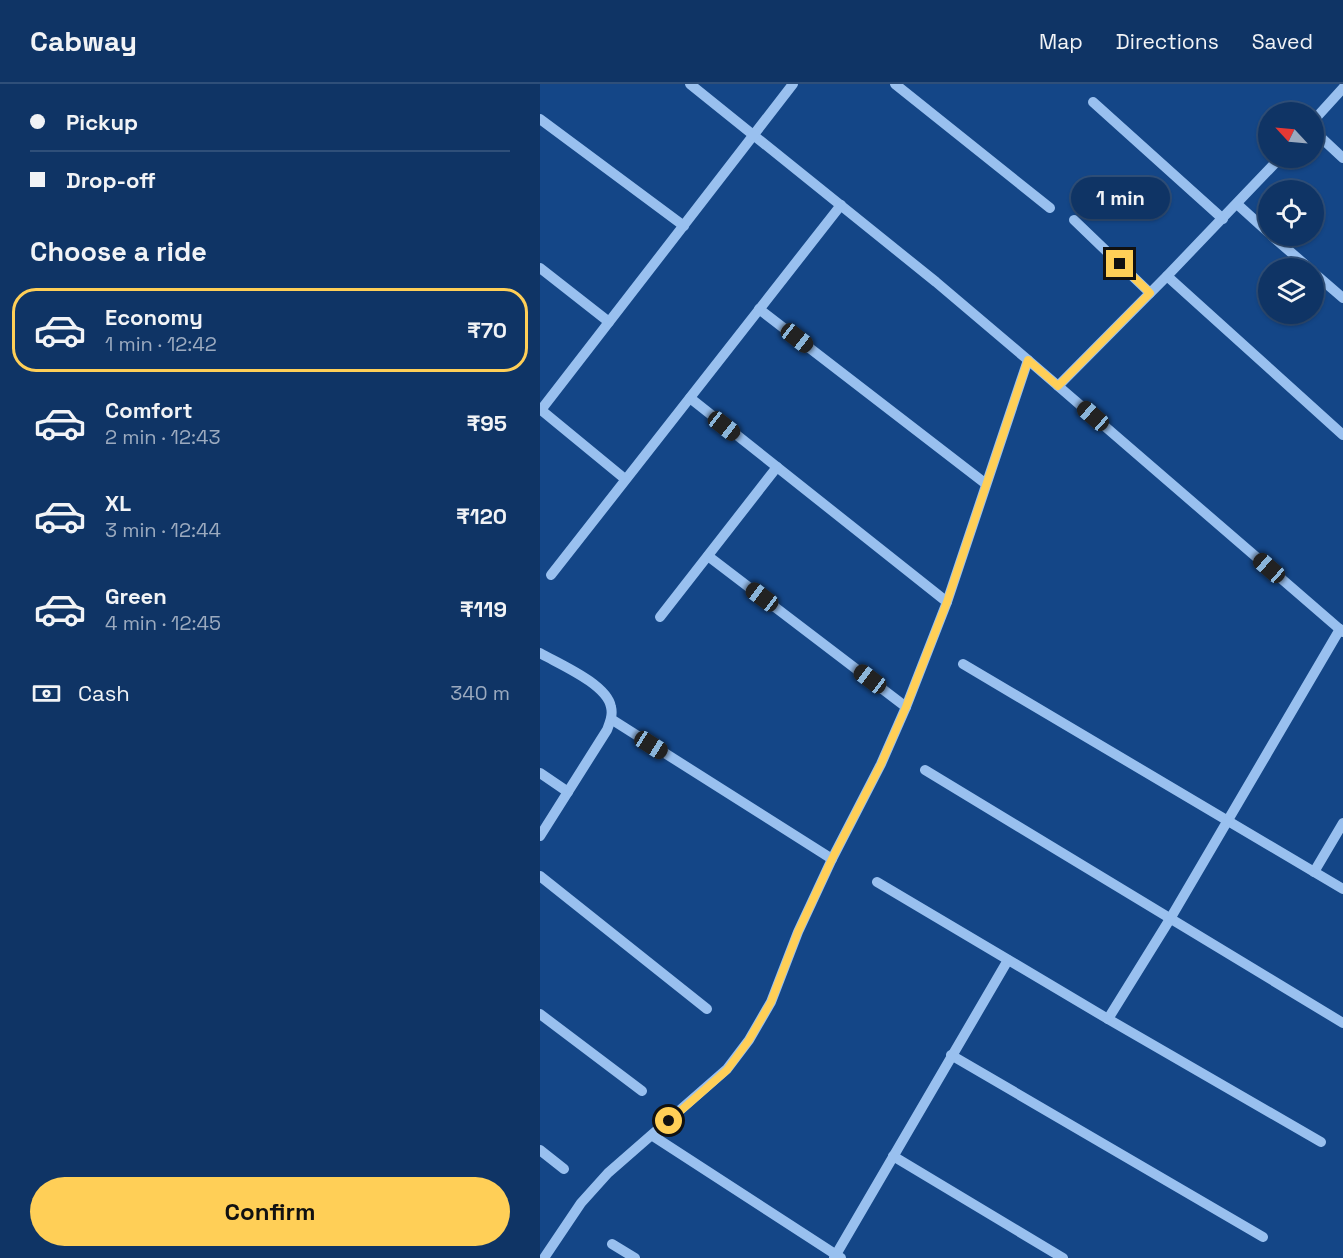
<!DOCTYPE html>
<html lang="en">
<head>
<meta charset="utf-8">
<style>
  body { margin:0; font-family:"Space Grotesk",sans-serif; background:#183c6b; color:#f1f3f6; height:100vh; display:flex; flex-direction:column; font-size:22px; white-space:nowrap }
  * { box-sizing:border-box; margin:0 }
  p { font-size:20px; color:#9baabf }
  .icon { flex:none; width:33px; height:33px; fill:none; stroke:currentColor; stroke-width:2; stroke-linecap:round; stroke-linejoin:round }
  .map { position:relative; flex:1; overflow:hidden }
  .sheet { display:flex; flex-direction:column; background:#0f3465; width:540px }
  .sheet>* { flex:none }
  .top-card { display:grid; align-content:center; height:132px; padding:0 30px; background:#0f3465 }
  .needle { width:39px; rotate:296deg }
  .controls { position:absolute; left:718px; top:18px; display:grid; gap:12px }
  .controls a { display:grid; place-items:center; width:66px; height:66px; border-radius:50%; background:#0f3465; box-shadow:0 2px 4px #0004,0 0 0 2px #2f4f79; font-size:30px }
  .end { position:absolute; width:27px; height:27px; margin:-14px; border:8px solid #ffcf57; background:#111; box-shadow:0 0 0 3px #111 }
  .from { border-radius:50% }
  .bubble { position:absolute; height:42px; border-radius:21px; background:#0f3465; box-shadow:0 2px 4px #0004,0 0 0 2px #2f4f79; font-size:20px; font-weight:800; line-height:42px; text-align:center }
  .car { position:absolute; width:18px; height:36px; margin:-18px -9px; border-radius:8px; box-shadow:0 0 4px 2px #0007; background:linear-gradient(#222 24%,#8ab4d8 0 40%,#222 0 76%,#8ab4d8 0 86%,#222 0) }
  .top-card b { display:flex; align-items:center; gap:21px; height:57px; font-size:22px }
  .top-card b+b { border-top:2px solid #2f4f79 }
  .top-card i { width:15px; height:15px; background:#f1f3f6 }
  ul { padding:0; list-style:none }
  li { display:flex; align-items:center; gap:18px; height:84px; margin:0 12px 9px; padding:0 18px; border:3px solid transparent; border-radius:24px }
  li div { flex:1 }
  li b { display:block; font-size:22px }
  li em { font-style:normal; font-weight:800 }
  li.current { border-color:#ffcf57 }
  li>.icon { width:54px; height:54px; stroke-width:1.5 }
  h2 { padding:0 30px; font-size:27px; line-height:72px }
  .pay { display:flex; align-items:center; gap:15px; height:66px; padding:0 30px; font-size:22px }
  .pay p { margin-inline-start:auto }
  .primary-button { display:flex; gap:12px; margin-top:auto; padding:12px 30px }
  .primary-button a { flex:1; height:69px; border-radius:36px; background:#ffcf57; color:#111; font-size:24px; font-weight:800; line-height:69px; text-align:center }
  header { display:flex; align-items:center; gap:36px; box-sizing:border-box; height:84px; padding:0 30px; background:#0f3465; border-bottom:2px solid #2f4f79 }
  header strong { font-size:28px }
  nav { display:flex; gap:33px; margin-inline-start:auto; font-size:21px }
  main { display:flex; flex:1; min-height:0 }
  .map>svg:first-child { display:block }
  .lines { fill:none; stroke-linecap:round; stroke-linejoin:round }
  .minor { stroke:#99c0ef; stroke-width:10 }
  .route { stroke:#ffcf57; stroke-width:8 }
</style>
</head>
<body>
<header>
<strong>Cabway</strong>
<nav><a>Map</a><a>Directions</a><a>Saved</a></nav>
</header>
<main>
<section class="sheet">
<div class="top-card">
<b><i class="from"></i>Pickup</b>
<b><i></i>Drop-off</b>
</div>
<h2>Choose a ride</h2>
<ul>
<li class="current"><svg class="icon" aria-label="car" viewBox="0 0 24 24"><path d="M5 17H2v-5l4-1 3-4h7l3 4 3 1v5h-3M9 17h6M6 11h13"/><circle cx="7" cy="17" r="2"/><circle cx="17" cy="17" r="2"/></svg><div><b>Economy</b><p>1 min · 12:42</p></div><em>₹70</em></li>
<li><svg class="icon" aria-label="car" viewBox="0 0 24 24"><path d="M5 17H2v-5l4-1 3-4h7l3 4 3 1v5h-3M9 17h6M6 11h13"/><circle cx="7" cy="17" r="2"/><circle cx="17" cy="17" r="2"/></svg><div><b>Comfort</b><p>2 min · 12:43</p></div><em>₹95</em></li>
<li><svg class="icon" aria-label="car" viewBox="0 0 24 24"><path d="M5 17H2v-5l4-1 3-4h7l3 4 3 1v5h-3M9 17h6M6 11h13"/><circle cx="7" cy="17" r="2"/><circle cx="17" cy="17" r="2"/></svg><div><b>XL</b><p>3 min · 12:44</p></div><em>₹120</em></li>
<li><svg class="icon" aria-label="car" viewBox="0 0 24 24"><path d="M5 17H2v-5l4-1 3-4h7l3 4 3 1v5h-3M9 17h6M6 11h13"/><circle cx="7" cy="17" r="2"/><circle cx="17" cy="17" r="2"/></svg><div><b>Green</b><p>4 min · 12:45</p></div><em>₹119</em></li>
</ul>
<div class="pay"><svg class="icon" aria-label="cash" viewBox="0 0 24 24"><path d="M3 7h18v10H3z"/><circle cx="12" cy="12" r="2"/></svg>Cash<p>340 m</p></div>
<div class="primary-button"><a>Confirm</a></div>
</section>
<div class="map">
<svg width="803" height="1174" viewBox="0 0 803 1174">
  <rect width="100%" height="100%" fill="#144687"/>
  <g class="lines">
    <g class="minor">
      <polyline points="150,0 396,198 488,276 803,548"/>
      <polyline points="355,0 510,124"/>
      <polyline points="553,18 683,135"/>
      <polyline points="0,35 144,142"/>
      <polyline points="774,36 803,4"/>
      <polyline points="774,47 803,74"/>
      <polyline points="697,120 729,149"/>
      <polyline points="534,136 610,209"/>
      <polyline points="732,152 769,184"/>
      <polyline points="0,184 69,238"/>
      <polyline points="774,189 803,214"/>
      <polyline points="627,192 803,351"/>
      <polyline points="219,225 446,400"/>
      <polyline points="518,302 627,192 740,74"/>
      <polyline points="150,314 407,518"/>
      <polyline points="0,325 85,395"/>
      <polyline points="1,326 253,0"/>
      <polyline points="168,472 366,623"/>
      <polyline points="11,491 301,121"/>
      <polyline points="120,533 237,383"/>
      <path d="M0 569C19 580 67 600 71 623 73 631 70 638 67 646L0 752"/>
      <polyline points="423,580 803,805"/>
      <polyline points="71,635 292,775"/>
      <polyline points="385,686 803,939"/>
      <polyline points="0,689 28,708"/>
      <polyline points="774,788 803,739"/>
      <polyline points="0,792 167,925"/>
      <polyline points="337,798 568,935 781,1058"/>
      <polyline points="0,930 102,1007"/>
      <polyline points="568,935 630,835 800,545"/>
      <polyline points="411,971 723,1153"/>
      <polyline points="113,1052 301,1174"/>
      <polyline points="0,1066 24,1085"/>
      <polyline points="353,1072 523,1174"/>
      <polyline points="72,1160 95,1174"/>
      <polyline points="4,1174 41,1119 68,1089 187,985 209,956 231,918 258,848 292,775 341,680 366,623 407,518 488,276"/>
      <polyline points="294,1174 468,876"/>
    </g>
  </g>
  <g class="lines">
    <polyline class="route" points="129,1037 187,986 209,956 231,918 258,848 292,775 341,680 366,623 407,518 488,276 518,302 610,209 580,180"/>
  </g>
</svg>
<div class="controls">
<a><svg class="needle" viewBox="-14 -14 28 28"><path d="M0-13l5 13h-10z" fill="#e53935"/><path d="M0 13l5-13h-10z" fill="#9baabf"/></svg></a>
<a><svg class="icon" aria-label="locate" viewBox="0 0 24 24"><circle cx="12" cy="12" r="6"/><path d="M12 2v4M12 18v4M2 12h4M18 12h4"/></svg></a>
<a><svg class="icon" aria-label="layers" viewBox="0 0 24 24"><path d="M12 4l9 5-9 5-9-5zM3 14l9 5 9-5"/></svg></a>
</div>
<i class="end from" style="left:129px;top:1037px"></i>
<i class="end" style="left:580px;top:180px"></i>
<div class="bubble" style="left:531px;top:93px;width:99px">1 min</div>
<i class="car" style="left:257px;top:254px;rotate:128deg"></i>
<i class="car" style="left:553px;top:332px;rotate:311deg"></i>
<i class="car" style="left:184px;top:342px;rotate:128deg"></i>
<i class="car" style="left:729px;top:484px;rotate:311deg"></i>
<i class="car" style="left:222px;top:513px;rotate:307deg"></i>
<i class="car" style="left:330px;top:595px;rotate:307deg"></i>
<i class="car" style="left:111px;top:661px;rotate:122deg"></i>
</div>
</main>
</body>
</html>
